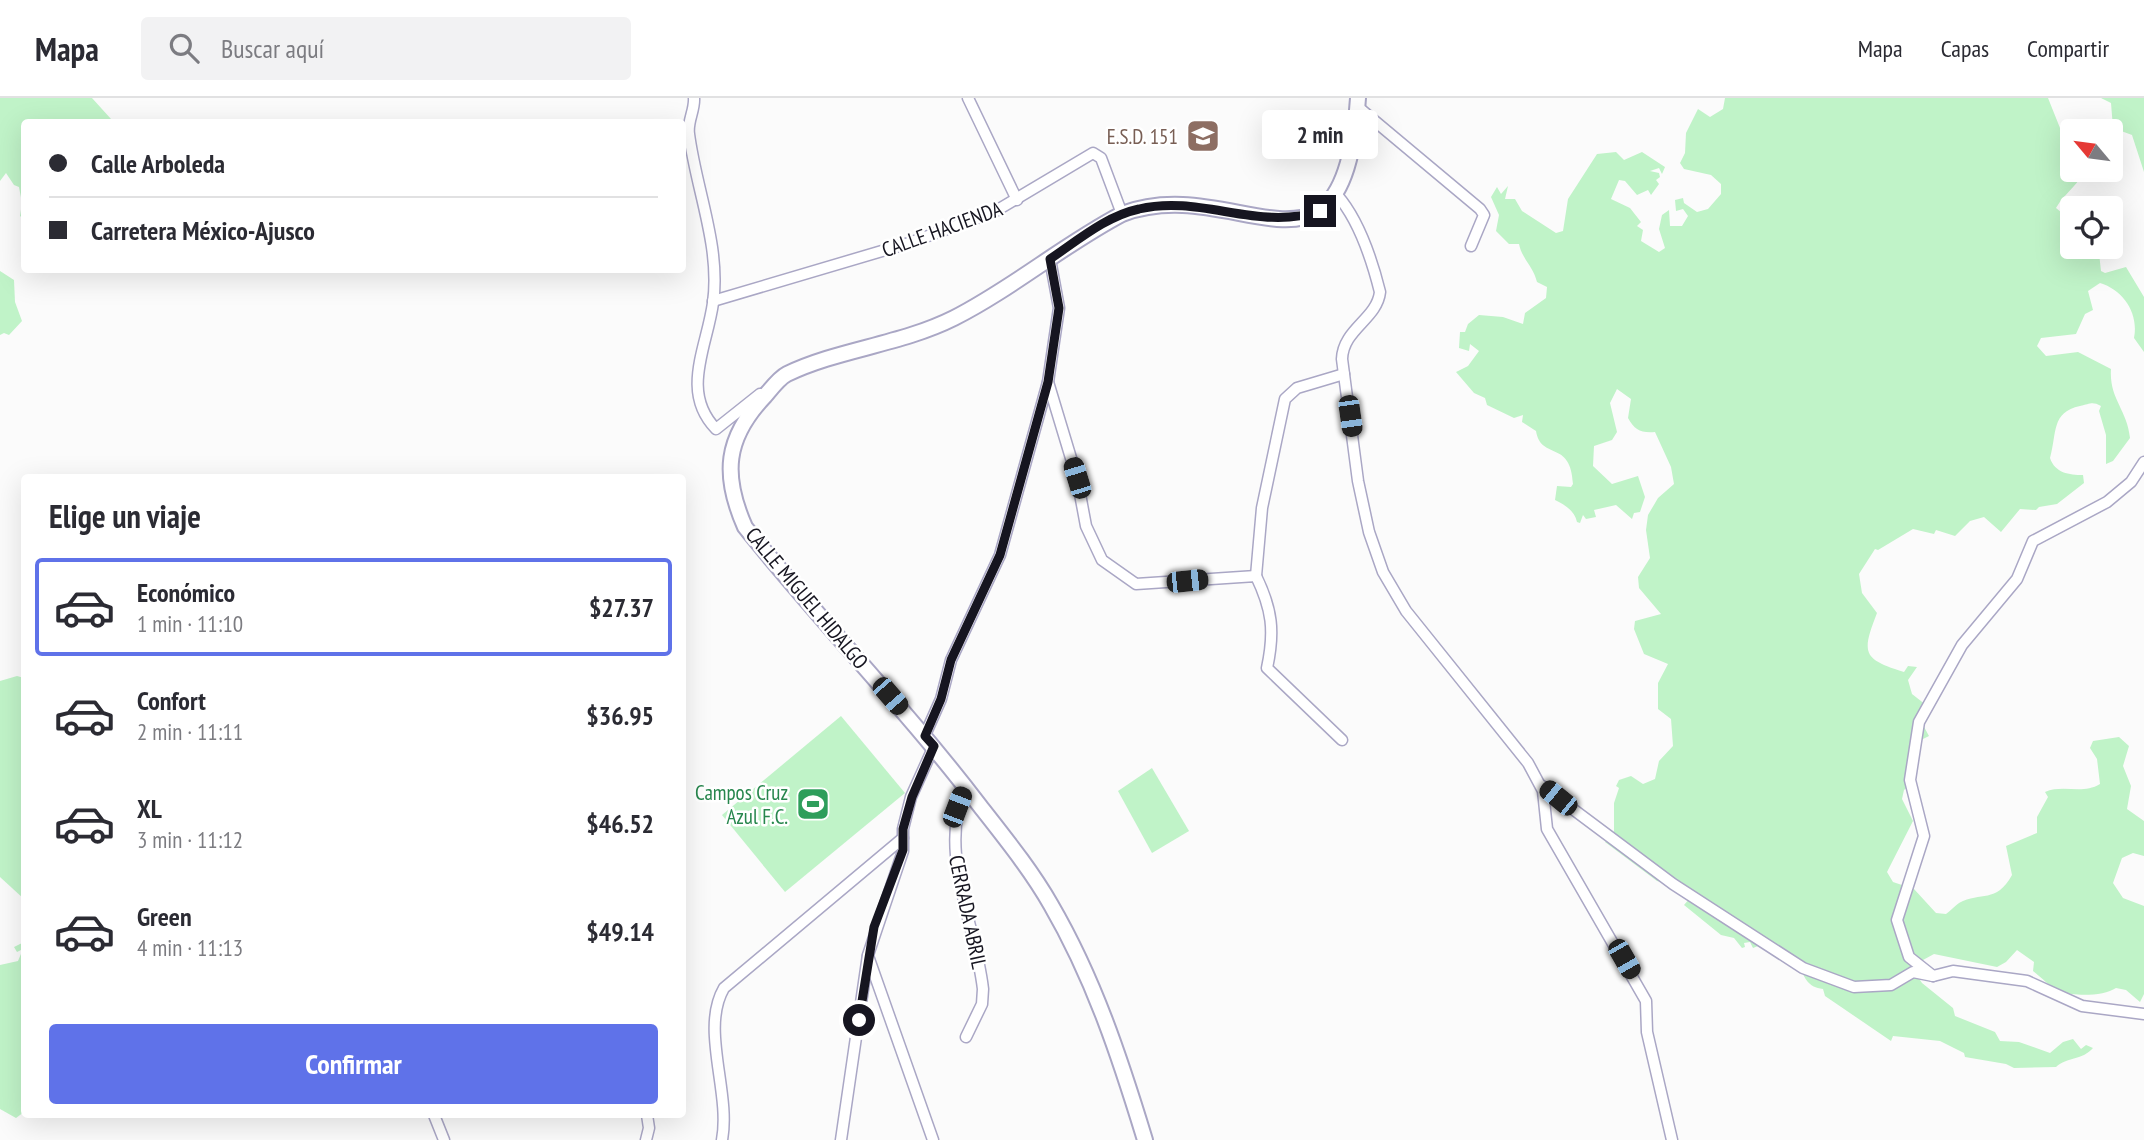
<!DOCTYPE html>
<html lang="es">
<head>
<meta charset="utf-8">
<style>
  body { margin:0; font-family:"PT Sans Narrow",sans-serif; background:#f2f2f3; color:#2b2b33; height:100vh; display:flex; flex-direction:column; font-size:26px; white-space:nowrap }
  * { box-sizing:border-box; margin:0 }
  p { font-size:23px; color:#7c7c81 }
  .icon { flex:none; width:38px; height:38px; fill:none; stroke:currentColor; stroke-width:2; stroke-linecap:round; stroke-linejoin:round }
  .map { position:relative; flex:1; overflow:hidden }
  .panel { position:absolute; left:21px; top:376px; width:665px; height:644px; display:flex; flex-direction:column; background:#fff; border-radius:7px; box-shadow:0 7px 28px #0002 }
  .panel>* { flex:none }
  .banner { position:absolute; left:21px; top:21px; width:665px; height:154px; border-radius:7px; box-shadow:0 7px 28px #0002; display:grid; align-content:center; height:154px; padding:0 28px; background:#fff }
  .needle { width:46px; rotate:299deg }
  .fabs { position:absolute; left:2060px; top:21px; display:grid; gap:14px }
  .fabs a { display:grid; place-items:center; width:63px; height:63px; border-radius:7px; background:#fff; box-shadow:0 7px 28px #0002; font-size:35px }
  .end { position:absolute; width:32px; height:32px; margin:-16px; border:9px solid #161520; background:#fff; box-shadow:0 0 0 4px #fff }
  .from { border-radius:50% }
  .bubble { position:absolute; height:49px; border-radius:7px; background:#fff; box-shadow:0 7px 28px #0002; font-size:23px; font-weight:700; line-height:49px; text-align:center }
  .car { position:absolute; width:21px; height:42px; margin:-21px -10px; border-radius:9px; box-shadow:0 0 5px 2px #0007; background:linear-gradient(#222 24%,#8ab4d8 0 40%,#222 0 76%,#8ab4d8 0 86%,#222 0) }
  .banner b { display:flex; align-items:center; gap:24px; height:66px; font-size:26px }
  .banner b+b { border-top:2px solid #e1e1e2 }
  .banner i { width:18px; height:18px; background:#2b2b33 }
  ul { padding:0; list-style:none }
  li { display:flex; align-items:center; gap:21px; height:98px; margin:0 14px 10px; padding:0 14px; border:4px solid transparent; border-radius:7px }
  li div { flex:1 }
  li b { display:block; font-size:26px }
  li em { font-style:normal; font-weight:700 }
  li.current { border-color:#5f72e9 }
  li>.icon { width:63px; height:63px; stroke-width:1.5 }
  h2 { padding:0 28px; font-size:32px; line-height:84px }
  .action { display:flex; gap:14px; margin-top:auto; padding:14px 28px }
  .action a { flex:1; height:80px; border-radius:7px; background:#5f72e9; color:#fff; font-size:28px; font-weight:700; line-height:80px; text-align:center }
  header { display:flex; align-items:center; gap:42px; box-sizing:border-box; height:98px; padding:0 35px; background:#fff; border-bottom:2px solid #e1e1e2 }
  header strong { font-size:33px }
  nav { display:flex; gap:38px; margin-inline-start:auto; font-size:24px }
  .search { width:490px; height:63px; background:#f2f2f3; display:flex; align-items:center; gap:18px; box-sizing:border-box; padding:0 24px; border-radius:7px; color:#7c7c81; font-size:26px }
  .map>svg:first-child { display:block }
  .green { fill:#c0f3c8 }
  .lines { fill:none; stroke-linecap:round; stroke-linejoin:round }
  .minor-casing { stroke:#aaa7c5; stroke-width:13 }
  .secondary-casing { stroke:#aaa7c5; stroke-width:18 }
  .minor { stroke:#fff; stroke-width:10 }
  .secondary { stroke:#fff; stroke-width:14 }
  .route { stroke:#161520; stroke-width:9 }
  .labels { text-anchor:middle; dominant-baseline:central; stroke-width:5; stroke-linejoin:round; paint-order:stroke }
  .education-label { font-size:21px; fill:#785e54; stroke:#fff; text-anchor:end }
  .street-label { font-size:21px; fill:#161520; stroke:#fff }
  .leisure-label { font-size:21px; fill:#27864d; stroke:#fff; text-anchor:end }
</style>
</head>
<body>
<header>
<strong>Mapa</strong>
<div class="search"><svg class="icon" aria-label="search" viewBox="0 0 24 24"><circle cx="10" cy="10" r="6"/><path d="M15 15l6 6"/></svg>Buscar aquí</div>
<nav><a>Mapa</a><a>Capas</a><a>Compartir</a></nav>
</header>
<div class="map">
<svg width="2144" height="1042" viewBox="0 0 2144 1042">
  <rect width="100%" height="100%" fill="#fbfbfb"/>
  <g class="green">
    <polygon points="0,0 92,0 111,21 111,24 24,24 24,121 20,118 22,105 19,89 14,87 6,75 0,83"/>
    <path d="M1725 0H2048L2060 30 2072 43V72H2085C2081 84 2064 96 2056 110L2072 123V149H2110L2111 133 2123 152 2099 155 2101 173 2105 175 2126 169 2144 199V254L2134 240C2139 215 2123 192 2100 185L2088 193 2093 212 2085 216 2076 236 2041 240 2037 248 2046 258 2078 254 2111 271C2109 301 2127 311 2130 340L2113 363 2106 366V337L2099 313 2101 308C2092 303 2090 306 2080 308 2051 314 2057 335 2050 360 2055 375 2069 377 2083 377L2084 385 2057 406 2039 409 2036 412 2020 411 2001 434 1984 419 1970 423 1955 438 1936 432 1934 436 1913 431 1878 452 1875 451 1859 476 1862 495 1877 515C1861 556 1863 561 1904 574L1908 568 1917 569 1908 582 1912 596 1926 607 1913 622 1923 627 1929 638 1915 645 1914 683 1904 692 1902 701 1913 723 1887 774 1893 784 1914 791 1936 815 1946 816C1950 813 1955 808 1959 805 1981 793 1996 806 2012 777L2006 748 2037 735V719L2048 699 2045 694C2064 686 2082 697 2100 686L2097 661 2090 650 2093 643 2119 639 2129 648 2123 668 2131 688 2127 711 2144 723V758L2133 755 2122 760 2113 785 2123 800 2144 808V896L2140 904 2126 892 2116 890C2104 898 2075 899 2060 893 2050 889 2042 880 2033 873L2034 864 2017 852 2006 864 1997 869 1934 856 1923 862 1917 861 1921 868H1911L1922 885 1953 910 1955 918 1995 934 2000 943 2019 944 2050 955 2063 944 2073 941 2081 951 2086 947 2093 950C2083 962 2067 959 2056 969L2014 970 2006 966 1965 959 1964 955 1940 943 1893 938 1891 943 1825 898 1823 891C1808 889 1805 881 1800 869L1758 848 1753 850 1750 844 1744 845 1745 849 1742 850 1734 840 1721 837 1684 807 1690 800 1679 789 1657 783 1605 744 1614 738V705L1619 690 1616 688 1619 682 1631 678 1643 686 1655 681 1659 663 1673 648 1671 621 1658 611V585L1668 566 1644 556 1634 531 1635 523 1661 516 1639 490 1638 479 1650 460 1646 432 1648 417 1658 400 1674 386 1671 369 1655 334C1640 335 1635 332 1628 320L1631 301 1617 291 1610 305 1617 334 1612 342 1594 348 1593 368 1612 386 1638 378 1645 399 1640 414 1634 415 1632 421 1616 407 1594 412 1596 419 1586 421 1583 417 1580 425 1577 424C1575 413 1564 406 1555 402L1557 388 1571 389 1573 386C1571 341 1541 363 1536 333L1522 324 1523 317 1514 320 1487 307 1485 300 1474 295 1456 274 1468 268 1479 253 1470 246 1469 253 1459 250 1460 234H1465L1468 226 1479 217 1503 219 1523 226 1525 215 1546 200 1547 189 1537 184C1533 168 1522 161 1519 146H1509L1496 133 1499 117 1491 99 1497 89 1501 96 1508 88 1505 101H1515L1522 113 1556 135 1563 133 1568 101 1597 56 1616 54 1624 62 1642 54 1665 69 1662 76 1659 70 1650 73 1659 75 1660 79 1656 82 1659 86 1651 97 1648 92 1637 97 1625 83 1619 82 1611 101 1630 110 1641 124 1637 128 1643 132 1641 143 1659 154 1665 150 1659 131 1662 117 1669 112 1670 128H1682L1688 118 1683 111 1676 113 1675 102 1683 100 1684 105 1697 114 1708 111 1721 96V86L1711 77 1684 71 1680 65 1685 55 1686 35 1698 11 1710 19 1723 11Z"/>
    <polygon points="2101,0 2144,0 2144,74 2132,37 2113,30 2111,5"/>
    <polygon points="0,173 14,182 15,204 22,223 9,237 4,235 0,237"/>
    <polygon points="17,578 24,580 24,801 0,779 0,583"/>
    <polygon points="841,618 905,695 785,794 722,717"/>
    <polygon points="1152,670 1189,733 1152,755 1118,693"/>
    <polygon points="24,844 24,1014 16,1020 0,1011 0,867 18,863 23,851 17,854 14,849"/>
  </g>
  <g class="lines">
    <defs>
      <g id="minor">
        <path d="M694 0C695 12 687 24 689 36 696 91 721 149 713 205 707 249 680 294 716 331L760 296"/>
        <polyline points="968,0 1017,102"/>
        <polyline points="1358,9 1480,111 1484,117 1471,148"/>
        <path d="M1337 97C1359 122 1372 162 1380 194 1377 221 1343 231 1342 261L1358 383 1369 434 1383 474 1406 513 1528 665 1543 693 1547 731 1646 903 1647 934 1672 1042"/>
        <polyline points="713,203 909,145 994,114 1093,55 1101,60 1122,116"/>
        <path d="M1048 284 1077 380 1086 428 1102 462 1136 486 1256 478C1272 511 1275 533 1267 570L1342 642"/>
        <polyline points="1256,478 1262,410 1285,301 1297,290 1344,276"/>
        <polyline points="925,637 941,601 951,562 1000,457 1048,284 1059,210 1050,161"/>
        <path d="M965 688C938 757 975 822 983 891L982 906 966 939"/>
        <polyline points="1542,688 1673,786 1803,870 1854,889 1891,887 1913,874 1933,878 1953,873 2027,883 2082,908 2144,916"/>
        <polyline points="868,858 933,1042"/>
        <polyline points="1933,878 1909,859 1897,822 1924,738 1910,682 1919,624 1962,547 2017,481 2033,443 2107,404 2131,384 2144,364"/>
        <polyline points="434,1017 444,1042"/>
        <polyline points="646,1042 649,1030 647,1017"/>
        <path d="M722 1042C731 994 700 931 724 890L903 740"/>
        <polyline points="841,1042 868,857 903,753 903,731 911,699 934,648"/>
      </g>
      <path id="secondary" d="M1145 1042C1120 960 1094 881 1051 807 1031 772 1005 740 980 708 906 611 821 524 745 429 722 377 725 340 765 298 771 291 779 280 787 276 839 251 900 247 954 220 1013 190 1063 147 1122 116 1238 72 1343 212 1358 0"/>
    </defs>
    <use href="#minor" class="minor-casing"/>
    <use href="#secondary" class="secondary-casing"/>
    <use href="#minor" class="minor"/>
    <use href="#secondary" class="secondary"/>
  </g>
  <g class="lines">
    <path class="route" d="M859 922 874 829 903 752V731L912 699 934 648 925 638 941 601 951 562 1000 457 1048 284 1059 210 1050 161C1077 143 1106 118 1139 111 1201 96 1258 134 1320 113"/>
  </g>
  <defs>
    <symbol id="school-square" viewBox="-11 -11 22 22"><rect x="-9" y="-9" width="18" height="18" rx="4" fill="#8d6e63" stroke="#fff"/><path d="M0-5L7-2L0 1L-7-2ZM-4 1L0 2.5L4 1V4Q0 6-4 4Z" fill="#fff"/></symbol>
    <symbol id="stadium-square" viewBox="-11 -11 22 22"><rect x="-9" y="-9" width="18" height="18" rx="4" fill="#2e9e5b" stroke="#fff"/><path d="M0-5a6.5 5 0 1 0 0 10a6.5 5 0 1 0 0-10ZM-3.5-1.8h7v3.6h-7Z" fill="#fff"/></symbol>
  </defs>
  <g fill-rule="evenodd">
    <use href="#school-square" x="1184" y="19" width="38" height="38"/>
    <use href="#stadium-square" x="794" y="687" width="38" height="38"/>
  </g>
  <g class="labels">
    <g class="education-label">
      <text x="1178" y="38">E.S.D. 151</text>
    </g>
    <g class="street-label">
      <text transform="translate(942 131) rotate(-20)">CALLE HACIENDA</text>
      <text transform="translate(807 500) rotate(50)">CALLE MIGUEL HIDALGO</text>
      <text transform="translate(968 814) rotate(78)">CERRADA ABRIL</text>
    </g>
    <g class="leisure-label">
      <text x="788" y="694">Campos Cruz<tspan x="788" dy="24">Azul F.C.</tspan></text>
    </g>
  </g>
</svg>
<div class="fabs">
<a><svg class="needle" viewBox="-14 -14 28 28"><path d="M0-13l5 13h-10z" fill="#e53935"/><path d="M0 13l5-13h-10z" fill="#7c7c81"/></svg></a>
<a><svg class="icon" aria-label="locate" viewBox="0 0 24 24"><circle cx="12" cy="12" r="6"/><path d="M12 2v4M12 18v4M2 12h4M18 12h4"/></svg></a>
</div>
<i class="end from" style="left:859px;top:922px"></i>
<i class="end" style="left:1320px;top:113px"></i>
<div class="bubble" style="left:1262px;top:12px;width:116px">2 min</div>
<i class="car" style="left:1350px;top:318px;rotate:172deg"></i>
<i class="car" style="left:1077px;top:380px;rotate:343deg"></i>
<i class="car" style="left:1187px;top:483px;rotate:84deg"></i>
<i class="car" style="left:890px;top:598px;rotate:139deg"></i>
<i class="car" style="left:1558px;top:700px;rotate:309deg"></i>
<i class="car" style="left:957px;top:709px;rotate:21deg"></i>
<i class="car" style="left:1624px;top:861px;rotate:150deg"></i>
<div class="banner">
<b><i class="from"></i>Calle Arboleda</b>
<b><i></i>Carretera México-Ajusco</b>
</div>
<section class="panel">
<h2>Elige un viaje</h2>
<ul>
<li class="current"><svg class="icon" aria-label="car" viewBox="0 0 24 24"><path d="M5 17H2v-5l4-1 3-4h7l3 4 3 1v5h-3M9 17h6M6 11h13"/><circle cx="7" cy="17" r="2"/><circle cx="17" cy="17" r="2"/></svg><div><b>Económico</b><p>1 min · 11:10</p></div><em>$27.37</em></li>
<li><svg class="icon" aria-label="car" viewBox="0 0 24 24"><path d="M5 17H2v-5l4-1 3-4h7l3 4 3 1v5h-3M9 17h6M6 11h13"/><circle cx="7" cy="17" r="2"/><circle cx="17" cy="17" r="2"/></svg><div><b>Confort</b><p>2 min · 11:11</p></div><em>$36.95</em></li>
<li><svg class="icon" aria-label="car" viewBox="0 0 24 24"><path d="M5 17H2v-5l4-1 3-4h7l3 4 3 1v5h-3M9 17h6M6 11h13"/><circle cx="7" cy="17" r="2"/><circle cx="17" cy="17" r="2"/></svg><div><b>XL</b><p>3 min · 11:12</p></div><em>$46.52</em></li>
<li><svg class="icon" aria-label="car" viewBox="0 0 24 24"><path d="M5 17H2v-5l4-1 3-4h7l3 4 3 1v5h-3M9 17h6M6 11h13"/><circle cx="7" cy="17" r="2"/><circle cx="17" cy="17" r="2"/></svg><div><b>Green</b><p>4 min · 11:13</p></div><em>$49.14</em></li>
</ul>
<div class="action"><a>Confirmar</a></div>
</section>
</div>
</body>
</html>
